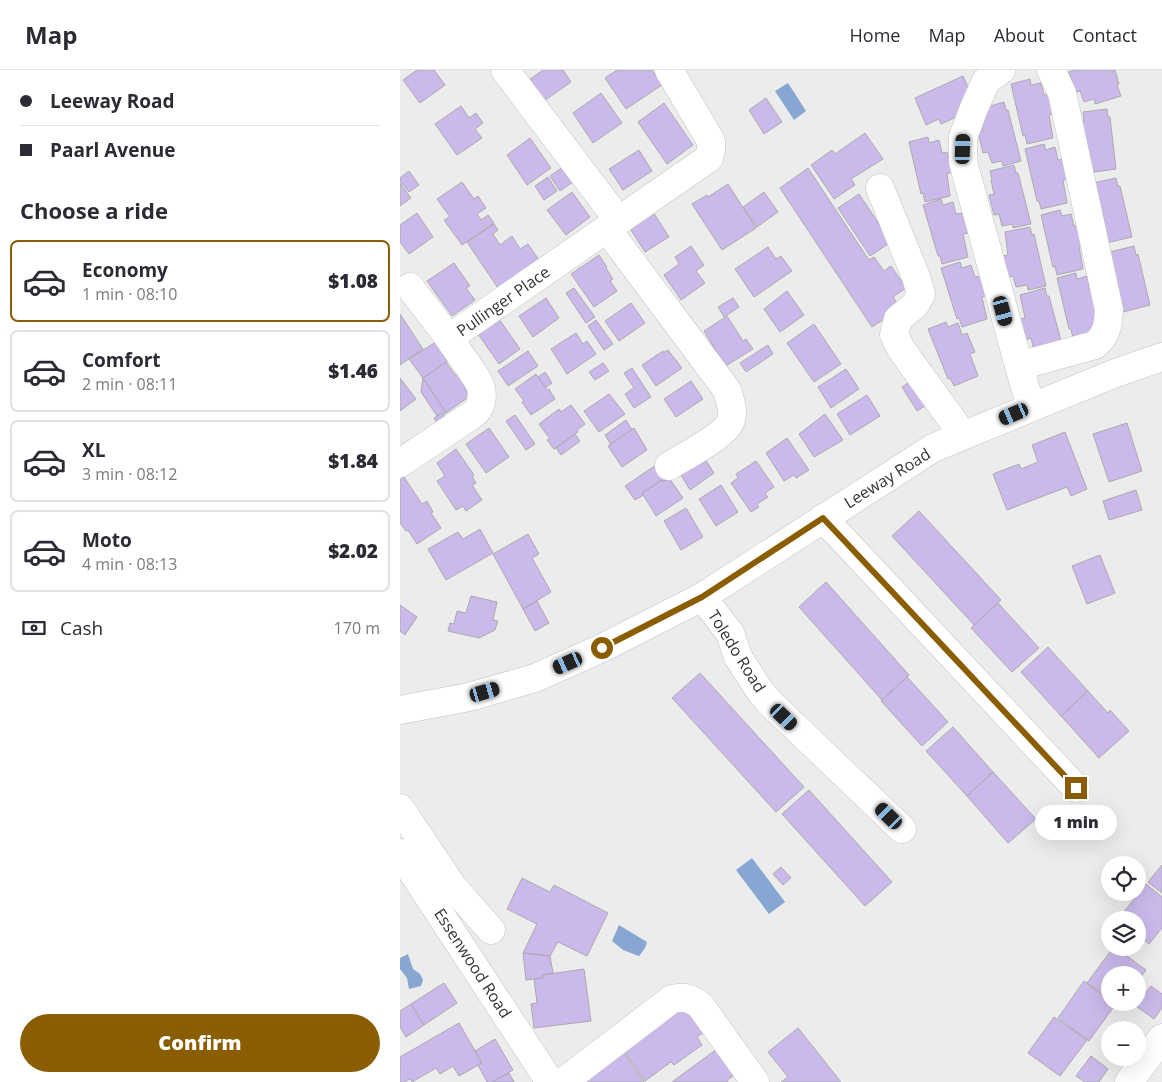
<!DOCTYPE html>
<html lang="en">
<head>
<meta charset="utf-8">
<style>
  body { margin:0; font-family:"Open Sans",sans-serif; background:#f7f7f7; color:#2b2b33; height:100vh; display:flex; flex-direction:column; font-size:19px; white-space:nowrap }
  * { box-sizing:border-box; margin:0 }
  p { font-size:16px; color:#7c7c81 }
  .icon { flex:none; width:28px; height:28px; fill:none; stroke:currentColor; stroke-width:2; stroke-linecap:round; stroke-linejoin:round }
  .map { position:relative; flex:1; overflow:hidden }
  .sheet { display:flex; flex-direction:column; background:#fff; width:400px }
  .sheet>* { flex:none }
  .top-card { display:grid; align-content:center; height:110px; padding:0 20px; background:#fff }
  .tools { position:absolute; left:701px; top:786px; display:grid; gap:10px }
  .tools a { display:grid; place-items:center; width:45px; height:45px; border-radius:50%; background:#fff; box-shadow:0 5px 20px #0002; font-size:25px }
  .end { position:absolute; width:22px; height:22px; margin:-11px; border:6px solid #8a5d00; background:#fff; box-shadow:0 0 0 2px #fff }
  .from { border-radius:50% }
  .bubble { position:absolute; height:35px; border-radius:18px; background:#fff; box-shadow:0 5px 20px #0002; font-size:16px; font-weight:800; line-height:35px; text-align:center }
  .car { position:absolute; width:15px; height:30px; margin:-15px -8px; border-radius:6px; box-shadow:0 0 4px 1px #0007; background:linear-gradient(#222 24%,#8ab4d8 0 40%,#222 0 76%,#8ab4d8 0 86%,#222 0) }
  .top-card b { display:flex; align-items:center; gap:18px; height:48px; font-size:19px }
  .top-card b+b { border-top:1px solid #e1e1e2 }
  .top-card i { width:12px; height:12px; background:#2b2b33 }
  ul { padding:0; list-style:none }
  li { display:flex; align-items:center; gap:15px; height:82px; margin:0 10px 8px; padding:0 10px; border:2px solid #e1e1e2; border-radius:8px }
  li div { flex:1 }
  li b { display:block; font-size:19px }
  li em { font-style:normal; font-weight:800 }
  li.selected { border-color:#8a5d00 }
  li>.icon { width:45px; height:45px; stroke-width:1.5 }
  h2 { padding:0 20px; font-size:22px; line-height:60px }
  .pay { display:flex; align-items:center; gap:12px; height:55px; padding:0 20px; font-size:19px }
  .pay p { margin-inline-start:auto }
  .action { display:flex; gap:10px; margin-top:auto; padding:10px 20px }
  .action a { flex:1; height:58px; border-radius:30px; background:#8a5d00; color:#fff; font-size:20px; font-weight:800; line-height:58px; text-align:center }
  header { display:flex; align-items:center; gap:30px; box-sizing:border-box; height:70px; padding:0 25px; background:#fff; border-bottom:1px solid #e1e1e2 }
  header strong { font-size:24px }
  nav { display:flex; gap:28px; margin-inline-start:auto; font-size:18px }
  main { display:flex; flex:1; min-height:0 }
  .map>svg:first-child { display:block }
  .water { fill:#87a6d1 }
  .building { fill:#cbb9eb; stroke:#ababac }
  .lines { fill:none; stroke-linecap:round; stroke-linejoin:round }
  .minor-casing { stroke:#c3c3c4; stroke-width:29 }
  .minor { stroke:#fff; stroke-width:28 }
  .route { stroke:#8a5d00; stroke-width:6 }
  .labels { text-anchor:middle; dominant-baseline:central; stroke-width:4.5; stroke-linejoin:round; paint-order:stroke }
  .street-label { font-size:16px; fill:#343434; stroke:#fff }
</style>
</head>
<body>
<header>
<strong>Map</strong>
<nav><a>Home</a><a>Map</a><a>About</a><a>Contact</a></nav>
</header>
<main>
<section class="sheet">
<div class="top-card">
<b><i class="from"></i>Leeway Road</b>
<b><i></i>Paarl Avenue</b>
</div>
<h2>Choose a ride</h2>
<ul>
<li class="selected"><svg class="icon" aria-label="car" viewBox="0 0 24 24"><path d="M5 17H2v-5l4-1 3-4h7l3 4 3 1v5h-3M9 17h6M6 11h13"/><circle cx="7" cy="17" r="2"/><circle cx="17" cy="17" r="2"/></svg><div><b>Economy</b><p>1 min · 08:10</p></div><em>$1.08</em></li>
<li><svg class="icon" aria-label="car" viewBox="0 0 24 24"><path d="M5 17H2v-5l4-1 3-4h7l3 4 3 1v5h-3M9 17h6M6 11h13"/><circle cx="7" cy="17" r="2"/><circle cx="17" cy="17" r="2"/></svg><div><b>Comfort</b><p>2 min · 08:11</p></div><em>$1.46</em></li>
<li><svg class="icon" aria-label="car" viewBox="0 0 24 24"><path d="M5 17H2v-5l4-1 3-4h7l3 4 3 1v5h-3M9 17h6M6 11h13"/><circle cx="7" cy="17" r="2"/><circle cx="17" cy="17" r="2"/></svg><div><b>XL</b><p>3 min · 08:12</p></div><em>$1.84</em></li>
<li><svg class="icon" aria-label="car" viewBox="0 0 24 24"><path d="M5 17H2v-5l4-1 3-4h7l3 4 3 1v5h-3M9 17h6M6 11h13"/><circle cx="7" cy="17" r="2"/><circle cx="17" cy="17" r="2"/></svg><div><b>Moto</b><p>4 min · 08:13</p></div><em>$2.02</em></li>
</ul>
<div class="pay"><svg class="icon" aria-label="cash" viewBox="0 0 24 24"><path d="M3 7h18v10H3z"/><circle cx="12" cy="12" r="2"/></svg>Cash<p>170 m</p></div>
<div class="action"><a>Confirm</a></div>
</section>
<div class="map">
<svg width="762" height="1012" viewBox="0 0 762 1012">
  <rect width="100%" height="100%" fill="#ececed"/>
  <g class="water">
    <polygon points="388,13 406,41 394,50 375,21"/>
    <polygon points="352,788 385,832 369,844 336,800"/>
    <polygon points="219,855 247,872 245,878 239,886 223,880 212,871"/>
    <polygon points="8,884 13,899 20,904 23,910 21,916 9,919 7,908 0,899 0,888"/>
  </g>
  <g class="building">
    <polygon points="17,0 34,0 45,15 20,33 3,10"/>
    <polygon points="143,0 163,0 171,12 144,31 129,10"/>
    <polygon points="217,0 252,0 262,15 226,39 205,8"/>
    <polygon points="674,0 715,0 719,14 717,15 721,26 695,34 694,29 684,32 680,21 676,22 669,2"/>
    <polygon points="563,6 571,24 570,35 559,40 561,45 541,54 539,49 526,55 515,28"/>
    <polygon points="630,9 631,15 641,13 644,25 649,24 654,44 649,45 653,68 627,74 625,65 623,66 611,14"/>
    <polygon points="201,23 222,53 193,73 173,43"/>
    <polygon points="366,28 382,52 364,64 349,40"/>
    <polygon points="604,32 606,40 608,40 621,91 603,96 602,91 592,93 588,82 583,83 578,62 583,60 579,47 580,39"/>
    <polygon points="264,33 293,75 267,94 238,52"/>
    <polygon points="61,36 69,48 76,43 83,53 75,59 82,68 57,85 35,54"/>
    <polygon points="707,39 708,47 710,47 716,99 687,103 681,51 684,51 683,42"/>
    <polygon points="465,63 483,89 451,109 455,115 434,129 411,95 432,80 435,84"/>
    <polygon points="528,67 529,73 539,70 542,83 547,82 552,102 547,104 550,126 525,132 523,123 521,124 509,72"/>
    <polygon points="130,68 151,98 127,115 107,85"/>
    <polygon points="644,74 646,80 655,77 658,90 664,89 668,109 663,110 667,133 641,139 639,131 637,131 625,79"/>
    <polygon points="239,80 252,101 223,120 209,99"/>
    <polygon points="614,95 616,103 618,103 631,154 613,158 612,154 602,156 599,144 594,145 589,125 594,124 591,110 592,110 590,101"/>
    <polygon points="163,97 173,112 160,121 150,106"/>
    <polygon points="408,98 469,190 474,187 484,201 491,196 506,218 493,227 501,238 472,257 380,118"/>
    <polygon points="9,101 19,115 9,122 0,111 0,108"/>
    <polygon points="148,107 157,121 144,130 135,116"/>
    <polygon points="716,108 718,116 720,116 732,167 706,173 693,113"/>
    <polygon points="62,112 74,129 78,126 86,138 77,144 81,150 88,145 94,153 62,175 44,150 50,147 37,129"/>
    <polygon points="0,113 11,128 0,136"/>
    <polygon points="328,114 356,158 322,180 292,134 307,125 308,127"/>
    <polygon points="172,122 190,147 166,165 147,140"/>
    <polygon points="364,122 378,142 357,157 343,137"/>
    <polygon points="459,124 491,172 470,186 438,138"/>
    <polygon points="541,129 543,135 553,132 556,144 562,143 568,163 563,164 568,187 542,194 540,186 538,186 523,135"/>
    <polygon points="660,140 662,146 671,144 674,156 680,155 684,175 679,176 683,199 657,205 655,196 653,197 641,145"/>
    <polygon points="253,142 269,167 245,182 229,157"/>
    <polygon points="17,143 33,167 9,184 0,172 0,155"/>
    <polygon points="94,154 98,160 93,164 100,175 112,166 120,179 128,174 139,190 98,218 67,172"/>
    <polygon points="630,157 632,165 634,164 646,216 628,220 627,215 616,217 613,206 608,207 603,186 608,185 605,162"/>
    <polygon points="291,176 304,195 296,201 305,213 281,230 264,205 279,194 275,187"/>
    <polygon points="734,176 736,185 738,184 750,235 723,242 710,182"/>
    <polygon points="368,177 376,189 381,186 392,201 354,227 335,199"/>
    <polygon points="199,185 207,197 206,198 213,209 210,211 217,221 194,237 171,204"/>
    <polygon points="560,192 562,198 571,195 575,207 581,206 586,226 582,227 587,249 562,257 559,248 557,249 541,198"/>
    <polygon points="54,193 70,216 66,218 75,230 52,246 27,211"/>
    <polygon points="676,203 677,209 687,206 690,219 695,217 699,262 673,268 671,259 669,259 657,208"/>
    <polygon points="174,218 195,247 186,253 166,223"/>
    <polygon points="645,218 647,226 649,226 663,278 634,280 631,268 625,270 620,249 625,248 620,225"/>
    <polygon points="387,221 404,245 380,262 364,239"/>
    <polygon points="146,228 159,248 133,267 119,246"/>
    <polygon points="333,228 339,237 324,247 318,237"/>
    <polygon points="231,233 245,253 219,271 205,251"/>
    <polygon points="0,244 23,279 0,295"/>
    <polygon points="327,246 343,271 346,269 353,279 324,297 318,287 319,286 304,261"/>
    <polygon points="99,249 120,279 99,294 78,264"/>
    <polygon points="196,250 213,274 204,280 188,256"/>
    <polygon points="546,252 548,257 558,253 562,265 567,263 575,282 570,284 578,306 554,316 550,308 548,309 528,259"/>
    <polygon points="414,254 441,294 414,312 387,273"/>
    <polygon points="176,263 183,274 187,271 196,284 167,304 151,279"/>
    <polygon points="36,272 48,291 23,308 9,289"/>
    <polygon points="368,275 373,284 346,302 340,293"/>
    <polygon points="268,280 282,298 256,316 242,295 263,281 263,283"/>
    <polygon points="128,281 138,296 108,316 98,301"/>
    <polygon points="46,292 55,305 60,301 67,311 62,314 70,326 46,343 23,308"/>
    <polygon points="203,293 209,301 195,310 189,302"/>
    <polygon points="232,298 251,327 234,338 225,324 234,318 224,303"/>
    <polygon points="446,299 459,319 431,338 418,317"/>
    <polygon points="145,302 152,313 145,318 138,307"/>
    <polygon points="136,304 147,320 149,319 155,329 131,345 122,332 124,331 115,319"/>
    <polygon points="0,308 16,329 0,341"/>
    <polygon points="23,308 46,343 42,346 40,344 37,346 21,322"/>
    <polygon points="513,310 528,334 517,341 502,317"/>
    <polygon points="291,311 303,329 276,347 264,329"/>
    <polygon points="209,324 225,344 199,362 184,341"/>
    <polygon points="467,325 480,346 450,365 437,344"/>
    <polygon points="171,335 185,354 177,360 178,362 175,364 154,379 147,370 150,369 139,354 159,339 161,342"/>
    <polygon points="42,343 46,351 38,355 34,348"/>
    <polygon points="425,344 443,370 414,387 399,364"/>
    <polygon points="115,345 135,374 126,380 106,351"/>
    <polygon points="226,350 232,360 211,375 205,365"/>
    <polygon points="727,353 742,401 709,412 693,364"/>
    <polygon points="89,358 109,387 86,403 66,374"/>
    <polygon points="234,358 247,380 222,397 208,376"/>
    <polygon points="665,362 687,419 671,426 667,417 607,440 593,404 619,394 621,399 638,392 632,375"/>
    <polygon points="175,364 180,371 161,385 156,378"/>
    <polygon points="387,368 409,400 396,408 394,405 384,411 366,383"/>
    <polygon points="56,379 74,405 72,406 76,413 72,415 82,430 66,441 63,436 56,440 37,411 45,406 37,393"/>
    <polygon points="305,389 314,403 290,420 281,405"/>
    <polygon points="356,391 374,417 365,423 368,427 357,434 359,437 351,442 331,413 338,408 336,404"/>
    <polygon points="259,393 269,408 263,412 262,410 242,423 244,425 235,430 225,416"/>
    <polygon points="4,407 22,434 27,431 33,442 31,443 41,458 17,474 8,460 6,461 0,453 0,410"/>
    <polygon points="269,408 283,428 256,446 242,423 262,410 263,412"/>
    <polygon points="321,415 338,442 316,456 299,429"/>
    <polygon points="736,420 742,440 709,450 703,431"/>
    <polygon points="286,438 303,467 281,480 264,451"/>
    <polygon points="519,441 601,530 574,555 492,466"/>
    <polygon points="80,459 93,483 46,510 28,479 58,462 63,469"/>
    <polygon points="128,464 139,484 132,488 151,522 123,539 93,484"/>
    <polygon points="700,485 715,523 687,534 672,496"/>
    <polygon points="426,512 509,605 482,630 399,537"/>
    <polygon points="71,526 97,532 93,550 98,551 95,560 79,568 48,561 50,553 54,554 57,541 66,543"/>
    <polygon points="137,531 149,553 135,561 123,539"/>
    <polygon points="598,533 639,578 612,602 571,558"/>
    <polygon points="0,535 17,547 5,565 0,561"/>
    <polygon points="648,577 688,621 661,646 621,602"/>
    <polygon points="300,603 404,717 376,742 272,628"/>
    <polygon points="507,607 548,652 522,676 481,631"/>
    <polygon points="688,621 708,643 710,640 729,661 699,688 661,646"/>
    <polygon points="553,657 593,702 567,726 526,681"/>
    <polygon points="593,702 636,749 608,773 567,726"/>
    <polygon points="409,720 492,812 465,836 382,744"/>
    <polygon points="762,795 762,823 748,812"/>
    <polygon points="381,797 391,808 383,815 373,804"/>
    <polygon points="122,808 150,822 154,815 208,843 187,886 158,872 150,886 123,883 137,854 107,839"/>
    <polygon points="746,814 762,827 762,858 749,874 738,865 738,850 718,849"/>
    <polygon points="713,878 716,878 746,900 738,911 738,905 710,905 710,929 687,913"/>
    <polygon points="123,883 150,886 153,903 143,905 143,908 126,910"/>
    <polygon points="184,899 191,951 134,958 131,934 137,933 134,909 143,908 143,905"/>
    <polygon points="684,911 710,931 710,932 715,935 689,971 658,948"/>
    <polygon points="44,913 57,933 24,955 11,934"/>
    <polygon points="751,916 762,924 762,938 754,949 736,936"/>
    <polygon points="11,934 24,955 6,967 0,957 0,941"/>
    <polygon points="286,936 304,962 297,967 302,975 274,995 271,992 245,1011 224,981"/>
    <polygon points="654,947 687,970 660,1006 628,983"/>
    <polygon points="721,951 733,960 714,960"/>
    <polygon points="59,953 82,993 59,1006 53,996 40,1004 36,998 12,1012 10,1009 4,1012 0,1012 0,987"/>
    <polygon points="398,958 441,1012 381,1012 388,1007 368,982"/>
    <polygon points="95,969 113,1000 92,1012 87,1012 78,995 82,993 75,981"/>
    <polygon points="317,979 335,1005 327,1010 328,1012 272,1012"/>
    <polygon points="223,982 244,1012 181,1012"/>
    <polygon points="691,986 708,999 699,1012 685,1012 676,1006"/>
    <polygon points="109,1003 114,1012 92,1012"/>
  </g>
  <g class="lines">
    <defs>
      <g id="minor">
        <polyline points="105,0 219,151"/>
        <polyline points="601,0 586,11 574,38 563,67 563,92 619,296 631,337"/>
        <polyline points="480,118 516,207 521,224 515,235 498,249 494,265 501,279 563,365"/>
        <path d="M207 159 327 320C330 330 334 340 331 350 326 366 284 386 269 396"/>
        <polyline points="10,217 49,268"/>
        <path d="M619 296 695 275C707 265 708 255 709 240L662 23 651 0"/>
        <path d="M0 393 75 343C81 336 83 327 81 318 79 309 55 278 49 268L309 88 311 80V71L269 0"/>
        <polyline points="423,448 676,718"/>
        <polyline points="302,527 330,563 338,587 360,621 371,634 502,759"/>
        <polyline points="0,640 69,627 135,608 202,578 302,527 533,378 713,304 762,287"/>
        <polyline points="0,738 53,817 91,860"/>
        <polyline points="0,783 150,1012"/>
        <path d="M163 1012 272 929C284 926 290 928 300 935L355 1012"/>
        <polyline points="729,1012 762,968"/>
      </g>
    </defs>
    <use href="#minor" class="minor-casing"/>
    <use href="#minor" class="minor"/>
  </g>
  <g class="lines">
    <polyline class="route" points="202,578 302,527 423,448 676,718"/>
  </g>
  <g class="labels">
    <g class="street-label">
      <text transform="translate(103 231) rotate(-35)">Pullinger Place</text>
      <text transform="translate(487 408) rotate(-32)">Leeway Road</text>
      <text transform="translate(337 581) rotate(58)">Toledo Road</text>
      <text transform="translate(73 893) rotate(57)">Essenwood Road</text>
    </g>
  </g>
</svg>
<div class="tools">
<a><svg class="icon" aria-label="locate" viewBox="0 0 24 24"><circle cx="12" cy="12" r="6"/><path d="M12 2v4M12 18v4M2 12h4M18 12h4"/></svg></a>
<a><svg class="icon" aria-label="layers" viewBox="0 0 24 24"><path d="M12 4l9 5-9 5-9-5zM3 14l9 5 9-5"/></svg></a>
<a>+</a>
<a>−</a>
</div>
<i class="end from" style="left:202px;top:578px"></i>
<i class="end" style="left:676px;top:718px"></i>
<div class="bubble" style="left:635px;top:735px;width:82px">1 min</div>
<i class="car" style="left:563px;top:79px;rotate:2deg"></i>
<i class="car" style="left:603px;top:241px;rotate:165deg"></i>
<i class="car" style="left:614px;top:344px;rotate:247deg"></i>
<i class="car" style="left:168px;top:593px;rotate:246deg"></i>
<i class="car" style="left:85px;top:622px;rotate:74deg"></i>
<i class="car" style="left:384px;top:647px;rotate:134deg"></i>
<i class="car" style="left:489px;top:746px;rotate:314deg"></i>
</div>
</main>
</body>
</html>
